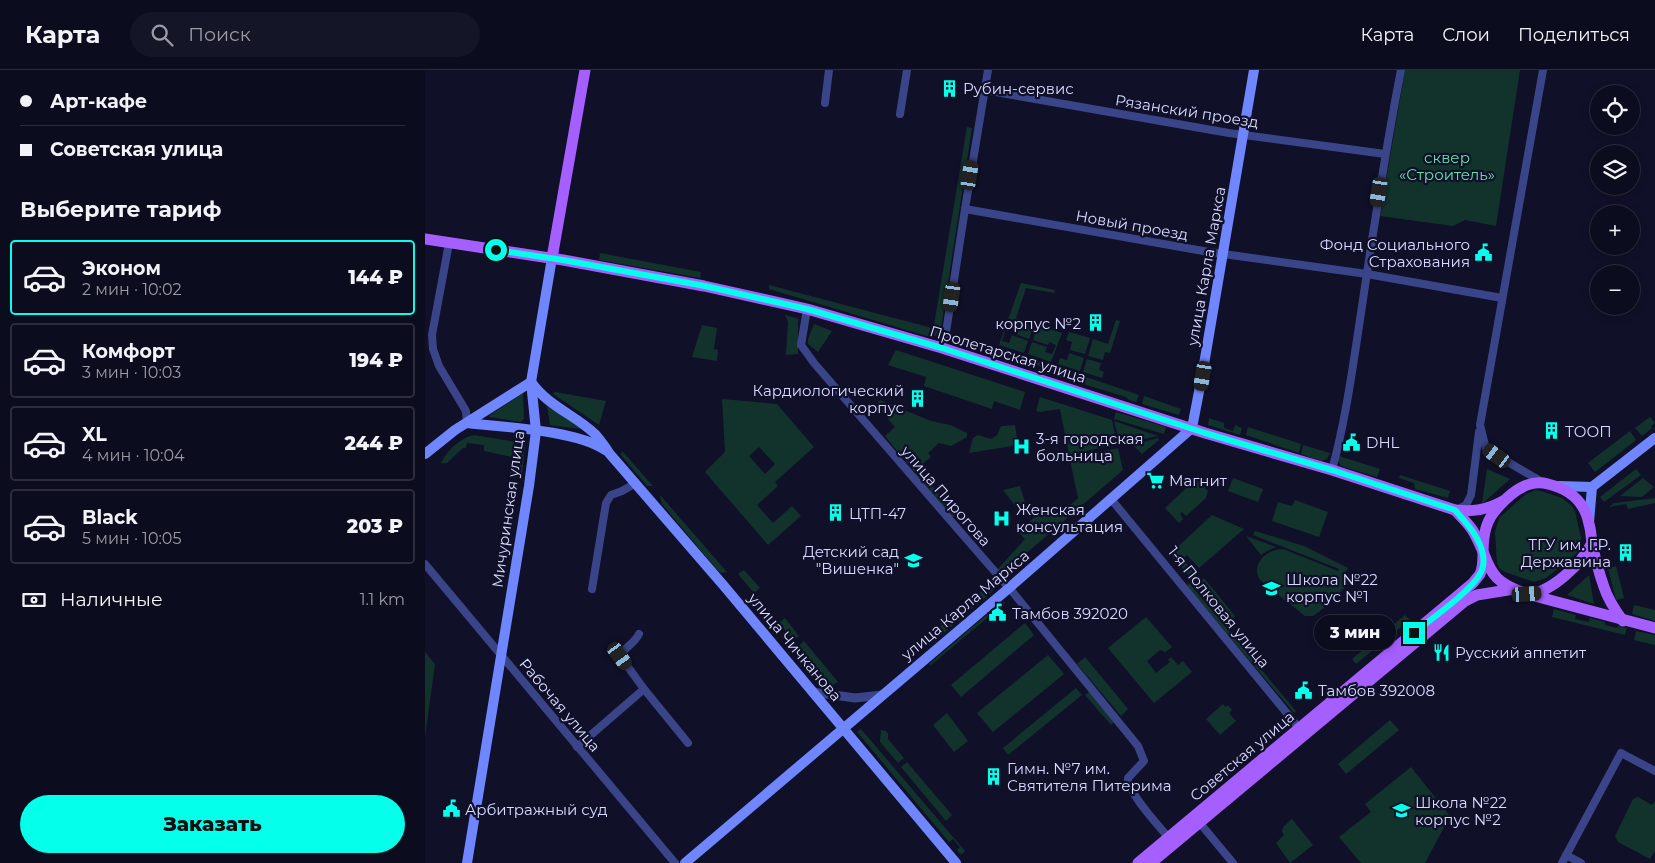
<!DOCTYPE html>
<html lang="ru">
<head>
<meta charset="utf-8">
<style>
  body { margin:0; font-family:Montserrat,sans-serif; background:#151528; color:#f1f3f6; height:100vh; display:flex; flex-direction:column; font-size:19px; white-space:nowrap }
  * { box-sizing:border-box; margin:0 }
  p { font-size:16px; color:#9a9ba4 }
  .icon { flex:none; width:28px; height:28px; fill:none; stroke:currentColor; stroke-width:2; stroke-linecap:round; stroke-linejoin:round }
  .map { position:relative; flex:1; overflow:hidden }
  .drawer { display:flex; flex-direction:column; background:#0c0c1f; width:425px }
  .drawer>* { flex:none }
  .guide { display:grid; align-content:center; height:110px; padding:0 20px; background:#0c0c1f }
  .tools { position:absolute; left:1165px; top:15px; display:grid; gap:10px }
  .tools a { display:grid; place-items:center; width:50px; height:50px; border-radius:50%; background:#0c0c1f; box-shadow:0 2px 8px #0003,0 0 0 1px #2c2c3d; font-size:25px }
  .end { position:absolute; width:22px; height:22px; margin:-11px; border:6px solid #04ffea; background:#111; box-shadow:0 0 0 2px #111 }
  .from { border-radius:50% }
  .bubble { position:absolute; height:35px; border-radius:18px; background:#0c0c1f; box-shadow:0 2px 8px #0003,0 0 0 1px #2c2c3d; font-size:16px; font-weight:800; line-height:35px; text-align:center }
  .car { position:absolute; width:15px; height:30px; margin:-15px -8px; border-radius:6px; box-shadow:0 0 4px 1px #0007; background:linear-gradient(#222 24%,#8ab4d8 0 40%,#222 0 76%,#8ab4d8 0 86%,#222 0) }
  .guide b { display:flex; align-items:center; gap:18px; height:48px; font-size:19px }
  .guide b+b { border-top:1px solid #2c2c3d }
  .guide i { width:12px; height:12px; background:#f1f3f6 }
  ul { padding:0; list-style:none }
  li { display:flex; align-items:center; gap:15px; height:75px; margin:0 10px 8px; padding:0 10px; border:2px solid #2c2c3d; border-radius:5px }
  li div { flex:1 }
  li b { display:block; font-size:19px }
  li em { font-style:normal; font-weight:800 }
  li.on { border-color:#04ffea }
  li>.icon { width:45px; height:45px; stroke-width:1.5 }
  h2 { padding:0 20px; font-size:22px; line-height:60px }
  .pay { display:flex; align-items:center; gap:12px; height:55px; padding:0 20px; font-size:19px }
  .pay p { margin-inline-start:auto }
  .button { display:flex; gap:10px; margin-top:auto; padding:10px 20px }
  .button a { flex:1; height:58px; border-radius:30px; background:#04ffea; color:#111; font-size:20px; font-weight:800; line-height:58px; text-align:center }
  header { display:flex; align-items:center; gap:30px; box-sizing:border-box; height:70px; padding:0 25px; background:#0c0c1f; border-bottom:1px solid #2c2c3d }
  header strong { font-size:24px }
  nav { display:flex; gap:28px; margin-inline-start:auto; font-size:18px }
  .search { width:350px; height:45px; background:#151528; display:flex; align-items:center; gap:12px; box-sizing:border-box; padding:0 18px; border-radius:28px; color:#9a9ba4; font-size:19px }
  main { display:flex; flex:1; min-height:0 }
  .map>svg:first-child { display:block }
  .green { fill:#12332c; fill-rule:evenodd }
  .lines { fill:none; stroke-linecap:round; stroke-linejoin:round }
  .minor { stroke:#3a4589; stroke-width:8 }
  .tertiary { stroke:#3a4589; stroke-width:9 }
  .secondary { stroke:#6f86ff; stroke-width:10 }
  .primary { stroke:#a65fff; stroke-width:11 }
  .route { stroke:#04ffea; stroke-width:6 }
  .labels { text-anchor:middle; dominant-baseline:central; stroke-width:4.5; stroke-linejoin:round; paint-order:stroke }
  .poi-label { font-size:15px; fill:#d8daff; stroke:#101029; text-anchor:start }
  .street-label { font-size:15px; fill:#d8daff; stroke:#101029 }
  .park-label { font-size:15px; fill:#60e3aa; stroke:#101029 }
</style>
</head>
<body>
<header>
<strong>Карта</strong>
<div class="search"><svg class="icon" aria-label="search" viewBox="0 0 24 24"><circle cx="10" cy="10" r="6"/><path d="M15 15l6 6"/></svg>Поиск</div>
<nav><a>Карта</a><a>Слои</a><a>Поделиться</a></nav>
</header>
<main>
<section class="drawer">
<div class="guide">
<b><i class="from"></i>Арт-кафе</b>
<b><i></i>Советская улица</b>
</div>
<h2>Выберите тариф</h2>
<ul>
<li class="on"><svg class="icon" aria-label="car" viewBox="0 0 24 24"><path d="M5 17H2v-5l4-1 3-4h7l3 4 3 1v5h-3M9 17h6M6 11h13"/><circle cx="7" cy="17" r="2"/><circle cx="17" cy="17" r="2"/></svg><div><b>Эконом</b><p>2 мин · 10:02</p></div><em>144 ₽</em></li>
<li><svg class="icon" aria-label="car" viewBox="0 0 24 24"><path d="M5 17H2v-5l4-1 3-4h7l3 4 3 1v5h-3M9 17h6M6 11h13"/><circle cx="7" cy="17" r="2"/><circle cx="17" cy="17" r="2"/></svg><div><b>Комфорт</b><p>3 мин · 10:03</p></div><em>194 ₽</em></li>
<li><svg class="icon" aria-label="car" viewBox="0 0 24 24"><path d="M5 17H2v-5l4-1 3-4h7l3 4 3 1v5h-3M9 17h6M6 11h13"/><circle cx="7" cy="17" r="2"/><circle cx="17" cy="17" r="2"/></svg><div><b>XL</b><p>4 мин · 10:04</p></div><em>244 ₽</em></li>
<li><svg class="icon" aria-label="car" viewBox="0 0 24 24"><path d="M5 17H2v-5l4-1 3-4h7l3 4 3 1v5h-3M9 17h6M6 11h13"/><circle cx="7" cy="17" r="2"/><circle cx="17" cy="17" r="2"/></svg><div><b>Black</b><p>5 мин · 10:05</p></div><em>203 ₽</em></li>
</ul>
<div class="pay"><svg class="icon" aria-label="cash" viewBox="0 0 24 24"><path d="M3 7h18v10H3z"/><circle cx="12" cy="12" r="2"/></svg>Наличные<p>1.1 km</p></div>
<div class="button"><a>Заказать</a></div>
</section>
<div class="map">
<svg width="1230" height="793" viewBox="0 0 1230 793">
  <rect width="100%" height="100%" fill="#101029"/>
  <g class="green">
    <polygon points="980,0 1095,0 1071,156 1040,150 1028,156 955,146"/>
    <polygon points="542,57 547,58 516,258 509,255"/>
    <polygon points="175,183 276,202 275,208 174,190"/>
    <polygon points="596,213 630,220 629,223 601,218 591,248 609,254 604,269 588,263 591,254 583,252 577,271 584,273 587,265 603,271 599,283 574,275"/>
    <polygon points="344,215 507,258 515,260 510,266 505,267 344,219"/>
    <polygon points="360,245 374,249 373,252 373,284 361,285 363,252"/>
    <polygon points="691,250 695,251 685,283 680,282 678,290 663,286 668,269 683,274"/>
    <polygon points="389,254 407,261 393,282 383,274 383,269"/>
    <polygon points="277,255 292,258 289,279 293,280 292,291 267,287"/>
    <polygon points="612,255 637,263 626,292 603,284 607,272 622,277 620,282 627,284 631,275 624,272 623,275 608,270"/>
    <polygon points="644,262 665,268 660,284 645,280 647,272 641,270"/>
    <polygon points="574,278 625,296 624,299 578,284 573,286"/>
    <polygon points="471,280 600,322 595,340 569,331 567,339 499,316 501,307 463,295"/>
    <polygon points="644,283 659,288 655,301 633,294 635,288 642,290"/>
    <polygon points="662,289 676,293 674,300 679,302 677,308 658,302"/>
    <polygon points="632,297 714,325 711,332 704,330 701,327 632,306"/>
    <polygon points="130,322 181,331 174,355 128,324"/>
    <polygon points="97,324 98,324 99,349 96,352 64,347 65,345"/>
    <polygon points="719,326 756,339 754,345 717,334"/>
    <polygon points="615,327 687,350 692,374 644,385 635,339 614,342 611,341"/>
    <path d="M297 329 352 334 389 377 350 412 353 416 332 435 348 453 367 436 376 446 343 475 280 402 300 382ZM334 377 350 394 340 404 324 386Z"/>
    <polygon points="455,330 506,351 525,355 542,363 542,367 526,376 514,373 503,383 506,387 493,398 531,446 526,447 460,366 470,357 451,335"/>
    <polygon points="122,335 155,358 155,359 125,355"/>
    <polygon points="691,342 741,357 739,364 689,349"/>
    <polygon points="1225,347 1230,353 1226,356 1227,358 1217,366 1210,358"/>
    <polygon points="784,348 799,353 799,358 808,361 810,355 817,358 815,365 783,355"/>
    <polygon points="689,351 733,366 695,374"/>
    <polygon points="590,355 593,375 544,383 548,368 553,365 566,369 572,365 576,356"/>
    <polygon points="823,357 876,374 874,383 821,365"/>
    <polygon points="1205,361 1211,370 1170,402 1163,393"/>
    <path d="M49 365 91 372 92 376 87 407 85 403 87 387 59 381V375L42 373 41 378H38L22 393H16C22 381 35 368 49 365Z"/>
    <polygon points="733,368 734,370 717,384 708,375"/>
    <polygon points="95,375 100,376 97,404 90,408"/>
    <polygon points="878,375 905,383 902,389 896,391 876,384"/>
    <path d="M693 378 698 400 576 505 572 500 600 469 593 462C599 457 606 449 612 446 626 438 642 441 653 428L645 390Z"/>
    <polygon points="198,382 228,416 222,416 195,384"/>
    <polygon points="914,386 955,399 952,407 916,396 913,391"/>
    <polygon points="1062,399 1085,409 1057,434"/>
    <polygon points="1211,399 1216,405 1179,432 1175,427"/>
    <polygon points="975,405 1025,421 1023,428 990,419 989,413 974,408"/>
    <polygon points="808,408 838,419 833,432 803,421"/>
    <polygon points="1218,408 1229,417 1217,427 1195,426"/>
    <polygon points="771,409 783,421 781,428 761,446 757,442 755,444 758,449 754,453 740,438"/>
    <polygon points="595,416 602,439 595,442 578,420"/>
    <polygon points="1111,420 1116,421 1137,428 1147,436 1150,441 1157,472 1152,483 1121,508 1109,512 1080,502 1074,498 1072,493 1070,462 1074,448 1101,424"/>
    <polygon points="235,425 302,502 297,503 293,501 237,434"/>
    <polygon points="1230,428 1230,433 1203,439 1201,434 1184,437 1189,433"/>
    <polygon points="870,430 903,442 894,467 847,451 853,432 867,436"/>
    <polygon points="787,445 819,459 774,498 762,485 758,489 769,502 764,506 745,484"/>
    <path d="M830 461 879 476 923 498 920 503 929 509 894 542 888 546H880L835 510C825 494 842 479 858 479L913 501 914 499 828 465Z"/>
    <polygon points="821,466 851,477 842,481 836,485"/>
    <polygon points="1191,496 1199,528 1191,530 1183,498"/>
    <polygon points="319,500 335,518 329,523 313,504"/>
    <polygon points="1164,505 1169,534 1142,525"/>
    <polygon points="779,508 810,546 803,552 771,514"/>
    <polygon points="764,513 871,641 869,643 762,516"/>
    <polygon points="564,515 568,521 507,573 502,574 499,570"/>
    <polygon points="578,531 580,533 506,595 504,594"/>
    <polygon points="1209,535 1230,540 1230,551 1207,544"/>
    <polygon points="1129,539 1151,545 1150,549 1164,552 1165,548 1180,552 1180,555 1192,558 1193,556 1202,558 1200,565 1127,547"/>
    <polygon points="980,545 985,550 966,565 962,560"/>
    <polygon points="721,547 747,577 740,582 735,580 722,591 731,603 745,592 743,590 746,587 753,595 758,591 767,602 729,633 683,578"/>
    <polygon points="360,548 374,566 368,570 354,553"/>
    <polygon points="600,553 609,565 536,627 526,615"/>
    <polygon points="1211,561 1230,565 1230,575 1209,570"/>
    <polygon points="955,566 959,571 931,594 927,589"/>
    <polygon points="379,571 413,612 406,616 373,576"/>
    <polygon points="0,582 10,594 0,666"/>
    <polygon points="623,585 639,604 568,662 552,643"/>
    <polygon points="660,587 703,639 696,646 652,594"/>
    <polygon points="651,618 657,625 583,685 578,678"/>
    <polygon points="664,622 689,652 686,655 660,625"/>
    <polygon points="798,634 801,637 803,635 807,640 804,643 811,651 795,665 781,649"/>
    <polygon points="522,643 543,671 529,682 508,655"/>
    <polygon points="965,650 974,660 921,704 913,694"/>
    <polygon points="436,659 528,767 540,781 537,784 534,783 532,780 535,777 528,769 524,772 432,662"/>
    <polygon points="456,660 461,661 461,662 463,663 463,669 479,688 473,693 455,672"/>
    <polygon points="482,692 527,745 521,751 476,697"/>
    <polygon points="986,697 1025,746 1000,793 936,793 914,767 946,742 940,734"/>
    <polygon points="1213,727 1227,735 1230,731 1230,781 1225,789 1193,772 1190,766 1208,729"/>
    <polygon points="867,749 888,775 865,793 851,773 859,765 857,761 858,757"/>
  </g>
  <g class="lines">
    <g class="minor">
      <polyline points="559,20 804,63 960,84"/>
      <polyline points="400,33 404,0"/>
      <polyline points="475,44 482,0"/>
      <polyline points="540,139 784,182 942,204 1077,228"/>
      <polyline points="24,173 7,265 8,279 14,296 41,341 42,353"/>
      <path d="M382 239 376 275 389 293 590 525 713 676 719 691 703 708C702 722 734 756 743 767"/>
      <polyline points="517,278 521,262 540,139 563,0"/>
      <path d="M907 400C921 349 928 295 936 243 948 162 960 81 976 0"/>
      <polyline points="1117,412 1061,379 1055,355 1118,0"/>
      <polyline points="686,429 874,658"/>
      <polyline points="1031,440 1041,435 1046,425 1054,362"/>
      <polyline points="0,494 250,793"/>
      <polyline points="167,519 181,433 186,425 197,421 211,413"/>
      <path d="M214 564C209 574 200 577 195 586L219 619 263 673"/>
      <polyline points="152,677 219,619"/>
      <polyline points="774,752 808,793"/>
      <polyline points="1141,785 1156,793"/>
      <polyline points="1137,793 1196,683 1230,701"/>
    </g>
    <polyline class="tertiary" points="387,622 430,628 457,625"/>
    <g class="secondary">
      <path d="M106 312C124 337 149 344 170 364 175 370 180 376 184 383L299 516 531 793"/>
      <path d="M42 353C77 357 152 360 180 380"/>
      <polyline points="0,384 30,360 106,312"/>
      <polyline points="1134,416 1167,417"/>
      <polyline points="1167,417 1230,368"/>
      <polyline points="1164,452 1167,417"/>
      <polyline points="42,793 104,416 111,361 106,312 127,188"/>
      <polyline points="260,793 584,518 767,358 777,306 829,0"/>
    </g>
    <g class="primary">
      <path d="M0 169 138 190 279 216 382 239 517 278 780 363 907 400 1030 440C1048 442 1062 440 1078 431"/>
      <polyline points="127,188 160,0"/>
      <path d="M1030 440C1036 447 1043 453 1048 461 1068 496 1058 509 1102 524L1230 558"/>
      <path d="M1104 524C1127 522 1157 493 1167 473"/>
      <path d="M713 793 1048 513C1050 510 1053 507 1055 504 1058 498 1058 492 1058 485 1058 470 1059 455 1069 442 1082 426 1102 408 1123 414 1144 419 1160 432 1164 454 1166 460 1166 467 1167 473 1170 488 1174 503 1179 517 1183 530 1190 540 1198 551"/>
      <polyline points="726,793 1040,531 1052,525 1089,519"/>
    </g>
  </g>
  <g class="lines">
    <path class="route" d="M71 180 138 190 280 216 382 239 517 278 780 363 907 400 1030 440C1041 453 1055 467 1058 485 1059 491 1058 499 1055 504 1046 521 1006 549 989 563"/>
  </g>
  <defs>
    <symbol id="building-bare" viewBox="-9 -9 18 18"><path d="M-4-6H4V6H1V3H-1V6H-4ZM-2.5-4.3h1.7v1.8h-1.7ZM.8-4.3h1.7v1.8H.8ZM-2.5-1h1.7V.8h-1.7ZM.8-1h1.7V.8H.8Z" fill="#04ffea" stroke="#101029" stroke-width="2.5" paint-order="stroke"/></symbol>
    <symbol id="civic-bare" viewBox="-9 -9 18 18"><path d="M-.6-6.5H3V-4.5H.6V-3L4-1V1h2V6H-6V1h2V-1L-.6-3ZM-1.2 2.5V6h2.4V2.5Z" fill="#04ffea" stroke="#101029" stroke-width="2.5" paint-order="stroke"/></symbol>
    <symbol id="hospital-bare" viewBox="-9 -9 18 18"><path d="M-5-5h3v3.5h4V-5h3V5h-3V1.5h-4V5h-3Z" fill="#04ffea" stroke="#101029" stroke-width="2.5" paint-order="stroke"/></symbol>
    <symbol id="supermarket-bare" viewBox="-9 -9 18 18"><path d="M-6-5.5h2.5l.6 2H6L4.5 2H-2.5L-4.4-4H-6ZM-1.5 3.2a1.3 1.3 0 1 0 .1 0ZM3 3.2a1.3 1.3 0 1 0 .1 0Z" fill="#04ffea" stroke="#101029" stroke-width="2.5" paint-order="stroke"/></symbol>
    <symbol id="school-bare" viewBox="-9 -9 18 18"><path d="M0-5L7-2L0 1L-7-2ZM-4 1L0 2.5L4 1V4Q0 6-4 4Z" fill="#04ffea" stroke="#101029" stroke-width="2.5" paint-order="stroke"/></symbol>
    <symbol id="restaurant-bare" viewBox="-9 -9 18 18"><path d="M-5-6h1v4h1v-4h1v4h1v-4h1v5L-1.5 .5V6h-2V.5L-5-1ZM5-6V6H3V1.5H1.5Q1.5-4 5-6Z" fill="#04ffea" stroke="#101029" stroke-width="2.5" paint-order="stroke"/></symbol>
  </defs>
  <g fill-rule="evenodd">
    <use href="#building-bare" x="512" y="6" width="25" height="25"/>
    <use href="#civic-bare" x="1046" y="170" width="25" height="25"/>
    <use href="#building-bare" x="658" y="240" width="25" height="25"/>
    <use href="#building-bare" x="480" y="316" width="25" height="25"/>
    <use href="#building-bare" x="1114" y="348" width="25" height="25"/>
    <use href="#civic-bare" x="914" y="360" width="25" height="25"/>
    <use href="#hospital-bare" x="584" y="364" width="25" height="25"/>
    <use href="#supermarket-bare" x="718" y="398" width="25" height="25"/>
    <use href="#building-bare" x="398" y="430" width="25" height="25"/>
    <use href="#hospital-bare" x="564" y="436" width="25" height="25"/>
    <use href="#building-bare" x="1188" y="470" width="25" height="25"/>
    <use href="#school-bare" x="476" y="478" width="25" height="25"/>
    <use href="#school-bare" x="834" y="506" width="25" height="25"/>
    <use href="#civic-bare" x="560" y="530" width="25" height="25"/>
    <use href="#restaurant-bare" x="1004" y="570" width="25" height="25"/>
    <use href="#civic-bare" x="866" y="608" width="25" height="25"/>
    <use href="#building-bare" x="556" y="694" width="25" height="25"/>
    <use href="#civic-bare" x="14" y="726" width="25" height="25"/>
    <use href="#school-bare" x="964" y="728" width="25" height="25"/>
  </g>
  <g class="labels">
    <g class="poi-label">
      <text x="538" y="18">Рубин-сервис</text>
      <text x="1045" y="174" text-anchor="end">Фонд Социального<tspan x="1045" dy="17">Страхования</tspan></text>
      <text x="656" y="253" text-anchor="end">корпус №2</text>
      <text x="479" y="320" text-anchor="end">Кардиологический<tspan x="479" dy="17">корпус</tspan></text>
      <text x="1140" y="361">ТООП</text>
      <text x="611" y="368">3-я городская<tspan x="611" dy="17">больница</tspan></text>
      <text x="941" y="372">DHL</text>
      <text x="744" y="410">Магнит</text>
      <text x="591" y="439">Женская<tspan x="591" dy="17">консультация</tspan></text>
      <text x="424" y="443">ЦТП-47</text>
      <text x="1186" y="474" text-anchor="end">ТГУ им. Г.Р.<tspan x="1186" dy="17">Державина</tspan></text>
      <text x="474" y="481" text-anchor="end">Детский сад<tspan x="474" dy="17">"Вишенка"</tspan></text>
      <text x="861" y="509">Школа №22<tspan x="861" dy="17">корпус №1</tspan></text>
      <text x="587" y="543">Тамбов 392020</text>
      <text x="1030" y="582">Русский аппетит</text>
      <text x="893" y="620">Тамбов 392008</text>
      <text x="582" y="698">Гимн. №7 им.<tspan x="582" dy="17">Святителя Питерима</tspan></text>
      <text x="990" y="732">Школа №22<tspan x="990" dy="17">корпус №2</tspan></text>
      <text x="40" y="739">Арбитражный суд</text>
    </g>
    <g class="street-label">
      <text transform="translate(762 41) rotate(9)">Рязанский проезд</text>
      <text transform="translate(707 155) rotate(10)">Новый проезд</text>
      <text transform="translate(781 196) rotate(-80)">улица Карла Маркса</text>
      <text transform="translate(583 284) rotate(17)">Пролетарская улица</text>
      <text transform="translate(521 426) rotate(49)">улица Пирогова</text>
      <text transform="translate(83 439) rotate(-82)">Мичуринская улица</text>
      <text transform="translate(540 535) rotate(-40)">улица Карла Маркса</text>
      <text transform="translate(794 537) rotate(51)">1-я Полковая улица</text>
      <text transform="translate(370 577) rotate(50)">улица Чичканова</text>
      <text transform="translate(135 635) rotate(50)">Рабочая улица</text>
      <text transform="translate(817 686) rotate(-40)">Советская улица</text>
    </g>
    <g class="park-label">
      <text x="1022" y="87">сквер<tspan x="1022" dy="17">«Строитель»</tspan></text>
    </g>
  </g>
</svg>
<div class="tools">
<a><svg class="icon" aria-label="locate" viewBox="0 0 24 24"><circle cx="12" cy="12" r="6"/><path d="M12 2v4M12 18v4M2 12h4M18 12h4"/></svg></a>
<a><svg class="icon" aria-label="layers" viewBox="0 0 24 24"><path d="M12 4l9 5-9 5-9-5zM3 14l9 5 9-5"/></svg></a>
<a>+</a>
<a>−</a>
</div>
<i class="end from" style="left:71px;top:180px"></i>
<i class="end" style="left:989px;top:563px"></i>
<div class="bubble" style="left:889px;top:545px;width:82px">3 мин</div>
<i class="car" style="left:545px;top:105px;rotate:9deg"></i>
<i class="car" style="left:954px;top:122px;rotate:189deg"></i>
<i class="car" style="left:527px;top:227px;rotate:188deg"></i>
<i class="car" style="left:778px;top:306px;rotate:190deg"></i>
<i class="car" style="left:1072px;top:386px;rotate:306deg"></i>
<i class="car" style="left:1102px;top:524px;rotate:86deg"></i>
<i class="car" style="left:195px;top:586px;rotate:144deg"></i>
</div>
</main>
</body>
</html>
